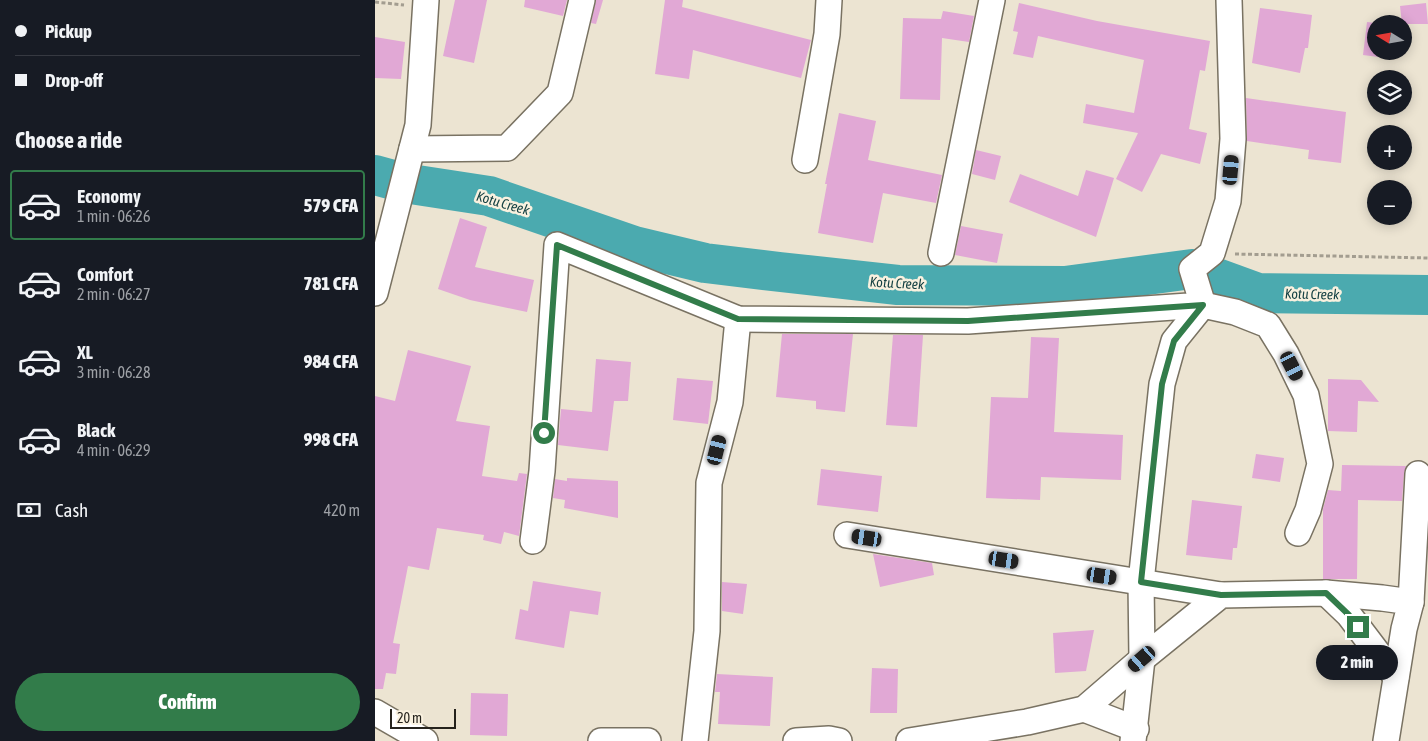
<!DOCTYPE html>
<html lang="en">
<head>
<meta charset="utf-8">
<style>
  body { margin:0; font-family:"Asap Condensed",sans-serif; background:#242831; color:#f1f3f6; height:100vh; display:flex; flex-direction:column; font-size:19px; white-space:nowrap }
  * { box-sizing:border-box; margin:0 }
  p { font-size:16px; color:#9ea1a6 }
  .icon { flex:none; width:28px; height:28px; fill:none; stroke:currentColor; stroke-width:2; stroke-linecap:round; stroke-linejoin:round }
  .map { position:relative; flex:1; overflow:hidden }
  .side { display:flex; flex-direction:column; background:#171b24; width:375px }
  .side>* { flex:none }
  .top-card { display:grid; align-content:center; height:110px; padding:0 15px; background:#171b24 }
  .needle { width:32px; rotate:281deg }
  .fabs { position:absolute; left:992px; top:15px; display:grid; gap:10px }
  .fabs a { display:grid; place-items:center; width:45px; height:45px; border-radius:50%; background:#171b24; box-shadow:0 2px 12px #0003; font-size:25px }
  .scale { position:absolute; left:15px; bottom:12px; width:66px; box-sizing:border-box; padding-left:5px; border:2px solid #25221c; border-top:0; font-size:14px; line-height:18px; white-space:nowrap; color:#25221c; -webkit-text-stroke:4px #f9f1df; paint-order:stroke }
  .end { position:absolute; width:22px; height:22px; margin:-11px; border:6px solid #327c4a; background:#fff; box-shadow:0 0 0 2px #fff }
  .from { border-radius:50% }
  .bubble { position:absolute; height:35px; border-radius:18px; background:#171b24; box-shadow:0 2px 12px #0003; font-size:16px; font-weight:800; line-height:35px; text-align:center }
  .car { position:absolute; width:15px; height:30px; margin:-15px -8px; border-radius:6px; box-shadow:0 0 4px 1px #0007; background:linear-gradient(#222 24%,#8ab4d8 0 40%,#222 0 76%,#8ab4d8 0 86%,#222 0) }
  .top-card b { display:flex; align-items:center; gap:18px; height:48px; font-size:19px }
  .top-card b+b { border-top:1px solid #363941 }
  .top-card i { width:12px; height:12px; background:#f1f3f6 }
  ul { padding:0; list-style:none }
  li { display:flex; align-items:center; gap:15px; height:70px; margin:0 10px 8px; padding:0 5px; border:2px solid transparent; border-radius:5px }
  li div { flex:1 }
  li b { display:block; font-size:19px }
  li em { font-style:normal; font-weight:800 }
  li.on { border-color:#327c4a }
  li>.icon { width:45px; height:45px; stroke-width:1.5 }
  h2 { padding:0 15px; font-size:22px; line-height:60px }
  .pay { display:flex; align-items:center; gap:12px; height:55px; padding:0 15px; font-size:19px }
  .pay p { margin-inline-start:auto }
  .primary-button { display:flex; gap:10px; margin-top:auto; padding:10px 15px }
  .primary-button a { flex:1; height:58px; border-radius:30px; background:#327c4a; color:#fff; font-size:20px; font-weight:800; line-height:58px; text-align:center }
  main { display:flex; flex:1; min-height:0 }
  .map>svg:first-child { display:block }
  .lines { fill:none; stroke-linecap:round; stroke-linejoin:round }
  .river { stroke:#4baaaf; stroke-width:40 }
  .building { fill:#e1a8d5 }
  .minor-casing { stroke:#797262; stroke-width:28 }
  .path { stroke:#a39d90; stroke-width:3; stroke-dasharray:4 2.5; stroke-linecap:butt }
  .minor { stroke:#fff; stroke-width:25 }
  .route { stroke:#327c4a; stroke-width:6 }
  .labels { text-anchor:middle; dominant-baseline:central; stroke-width:5; stroke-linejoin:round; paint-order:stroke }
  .water-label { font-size:14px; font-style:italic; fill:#154143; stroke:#f9f1df }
</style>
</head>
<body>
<main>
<section class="side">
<div class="top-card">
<b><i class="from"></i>Pickup</b>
<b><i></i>Drop-off</b>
</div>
<h2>Choose a ride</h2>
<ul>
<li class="on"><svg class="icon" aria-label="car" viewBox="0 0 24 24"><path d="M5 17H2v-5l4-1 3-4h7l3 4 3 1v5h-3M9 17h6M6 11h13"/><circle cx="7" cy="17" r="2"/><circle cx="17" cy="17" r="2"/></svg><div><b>Economy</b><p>1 min · 06:26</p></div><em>579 CFA</em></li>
<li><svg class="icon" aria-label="car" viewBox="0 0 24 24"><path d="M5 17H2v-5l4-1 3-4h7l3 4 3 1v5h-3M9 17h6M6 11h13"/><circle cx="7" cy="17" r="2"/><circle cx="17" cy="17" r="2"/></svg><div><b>Comfort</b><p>2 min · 06:27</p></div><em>781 CFA</em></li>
<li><svg class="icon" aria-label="car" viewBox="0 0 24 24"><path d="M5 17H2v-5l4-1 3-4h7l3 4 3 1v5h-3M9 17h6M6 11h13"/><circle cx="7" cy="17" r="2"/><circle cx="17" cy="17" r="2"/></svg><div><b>XL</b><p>3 min · 06:28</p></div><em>984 CFA</em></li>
<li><svg class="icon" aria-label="car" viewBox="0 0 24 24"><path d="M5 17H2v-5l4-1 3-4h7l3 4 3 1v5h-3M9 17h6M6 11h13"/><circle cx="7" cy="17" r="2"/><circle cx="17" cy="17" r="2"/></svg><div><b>Black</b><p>4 min · 06:29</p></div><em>998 CFA</em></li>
</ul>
<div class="pay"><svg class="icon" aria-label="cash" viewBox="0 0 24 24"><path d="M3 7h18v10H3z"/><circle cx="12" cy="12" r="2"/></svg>Cash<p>420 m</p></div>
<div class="primary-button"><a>Confirm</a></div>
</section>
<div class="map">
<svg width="1053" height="741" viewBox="0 0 1053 741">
  <rect width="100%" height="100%" fill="#ece4d2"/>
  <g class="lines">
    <polyline class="river" points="0,175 29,183 114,196 259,246 330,263 405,272 523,285 690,286 817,269 883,293 1053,295"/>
  </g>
  <g class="building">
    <polygon points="80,0 112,0 99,63 68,56"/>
    <polygon points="150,0 192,0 188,16 149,7"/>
    <polygon points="221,0 228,0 221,24 216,23"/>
    <polygon points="290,0 308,0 307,7 436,40 426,78 318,50 314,79 280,74"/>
    <polygon points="644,3 722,21 835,41 830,71 825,70 814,129 832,133 825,164 786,154 767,192 741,179 763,133 708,123 711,104 759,113 769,60 663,36 658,58 638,54 643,32 638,31"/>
    <polygon points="1051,3 1053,24 1027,24 1025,6"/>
    <polygon points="885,8 937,15 933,48 930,48 925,73 877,63"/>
    <polygon points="568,11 599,16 594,42 567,38 565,100 525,99 528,18 566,19"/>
    <polygon points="992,22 1009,24 1001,24 1001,51 1011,51 1011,58 988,55"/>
    <polygon points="0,37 30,42 26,79 0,78"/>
    <polygon points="871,98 971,112 966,163 933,159 934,150 872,141"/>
    <polygon points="464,113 501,121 493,160 567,175 561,203 508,193 498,243 443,233 452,184 450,184"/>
    <polygon points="601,150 626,156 620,180 597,174"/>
    <polygon points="711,170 739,178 721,237 634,202 645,174 703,196"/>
    <polygon points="85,218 112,227 100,267 159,280 152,312 95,300 63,289"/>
    <polygon points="586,226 628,234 622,263 580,255"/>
    <polygon points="407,334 478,334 470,412 441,409 441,401 401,397"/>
    <polygon points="518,335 548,335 542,427 511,425"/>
    <polygon points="656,337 684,338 679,432 748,435 746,480 666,477 665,500 611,498 616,397 653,398"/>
    <polygon points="33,350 96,366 81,421 115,426 107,476 142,481 144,473 152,474 144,536 129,532 126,544 108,540 109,535 62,528 54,570 33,566 18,643 25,644 21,674 11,673 8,689 0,689 0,396 20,401"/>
    <polygon points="221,359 256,362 253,401 239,401 233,451 183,445 186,409 217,412"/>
    <polygon points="302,378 338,381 333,424 298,420"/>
    <polygon points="953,379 986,380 1004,402 983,401 982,432 953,431"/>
    <polygon points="881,454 909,458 905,482 877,478"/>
    <polygon points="967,465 1031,466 1029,473 1027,501 983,500 982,579 948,579 948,509 953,490 966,491"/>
    <polygon points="446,469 507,476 503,512 442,505"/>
    <polygon points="192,478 243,481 243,518 189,508 190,500 178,498 180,479 192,481"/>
    <polygon points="817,500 867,506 862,548 858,548 857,560 811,555"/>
    <polygon points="498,554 557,563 559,575 505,587"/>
    <polygon points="158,581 226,592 223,615 195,611 189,648 140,639 145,609 153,611"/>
    <polygon points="347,582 372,584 368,614 347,611"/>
    <polygon points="719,630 711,671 680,673 678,633"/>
    <polygon points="497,668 523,669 522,713 495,713"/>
    <polygon points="342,674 398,677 395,726 343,724 345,692 340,692"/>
    <polygon points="96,693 133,694 132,736 95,735"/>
  </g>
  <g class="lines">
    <defs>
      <g id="minor">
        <polyline points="37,149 132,148 185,93 207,0"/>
        <polyline points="430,160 452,34 454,0"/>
        <polyline points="566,253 617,0"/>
        <polyline points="0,293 43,125 51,0"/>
        <polyline points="472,535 846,595"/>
        <polyline points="158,541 167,471 182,245 363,319 593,321 828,305 817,269 837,253 853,201 858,139 854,0"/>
        <polyline points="951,593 974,615 1021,677"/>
        <polyline points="1036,602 1043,474"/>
        <polyline points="709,709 761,729"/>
        <polyline points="0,712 50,741"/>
        <polyline points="226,741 273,741"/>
        <polyline points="320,741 332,631 334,483 355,402 363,319"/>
        <polyline points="421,741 454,739 464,741"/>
        <polyline points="534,741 652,722 709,709 767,659 846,595 951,593 1007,598 1036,602 1029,629 1011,741"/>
        <polyline points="758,741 767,659 766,582 787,384 799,341 828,305 860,312 893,325 911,354 931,395 945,464 933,510 923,533"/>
      </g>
    </defs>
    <use href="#minor" class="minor-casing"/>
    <g class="path">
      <polyline points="0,2 29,5"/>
      <polyline points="860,254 1053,258"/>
    </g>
    <use href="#minor" class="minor"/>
  </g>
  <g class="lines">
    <polyline class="route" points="169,433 182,245 363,319 593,321 828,305 799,341 787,384 766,582 846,595 951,593 974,615 983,627"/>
  </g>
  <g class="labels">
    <g class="water-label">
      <text transform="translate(128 203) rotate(16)">Kotu Creek</text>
      <text transform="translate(522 283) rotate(3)">Kotu Creek</text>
      <text transform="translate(937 294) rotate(1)">Kotu Creek</text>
    </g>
  </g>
</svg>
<div class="fabs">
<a><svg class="needle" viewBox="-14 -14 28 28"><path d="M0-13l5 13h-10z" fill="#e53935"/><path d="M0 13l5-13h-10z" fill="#9ea1a6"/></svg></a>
<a><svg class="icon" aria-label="layers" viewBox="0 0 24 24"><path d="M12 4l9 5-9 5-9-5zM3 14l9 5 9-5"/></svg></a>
<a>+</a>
<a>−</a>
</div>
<div class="scale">20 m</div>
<i class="end from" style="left:169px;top:433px"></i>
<i class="end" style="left:983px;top:627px"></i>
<div class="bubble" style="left:941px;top:645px;width:82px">2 min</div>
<i class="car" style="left:856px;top:170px;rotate:5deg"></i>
<i class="car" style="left:917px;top:366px;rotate:153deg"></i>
<i class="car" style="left:342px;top:450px;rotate:14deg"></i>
<i class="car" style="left:492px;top:538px;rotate:279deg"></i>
<i class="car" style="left:629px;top:560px;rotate:99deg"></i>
<i class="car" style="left:727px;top:576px;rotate:99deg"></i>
<i class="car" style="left:767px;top:659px;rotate:229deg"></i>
</div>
</main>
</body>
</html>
